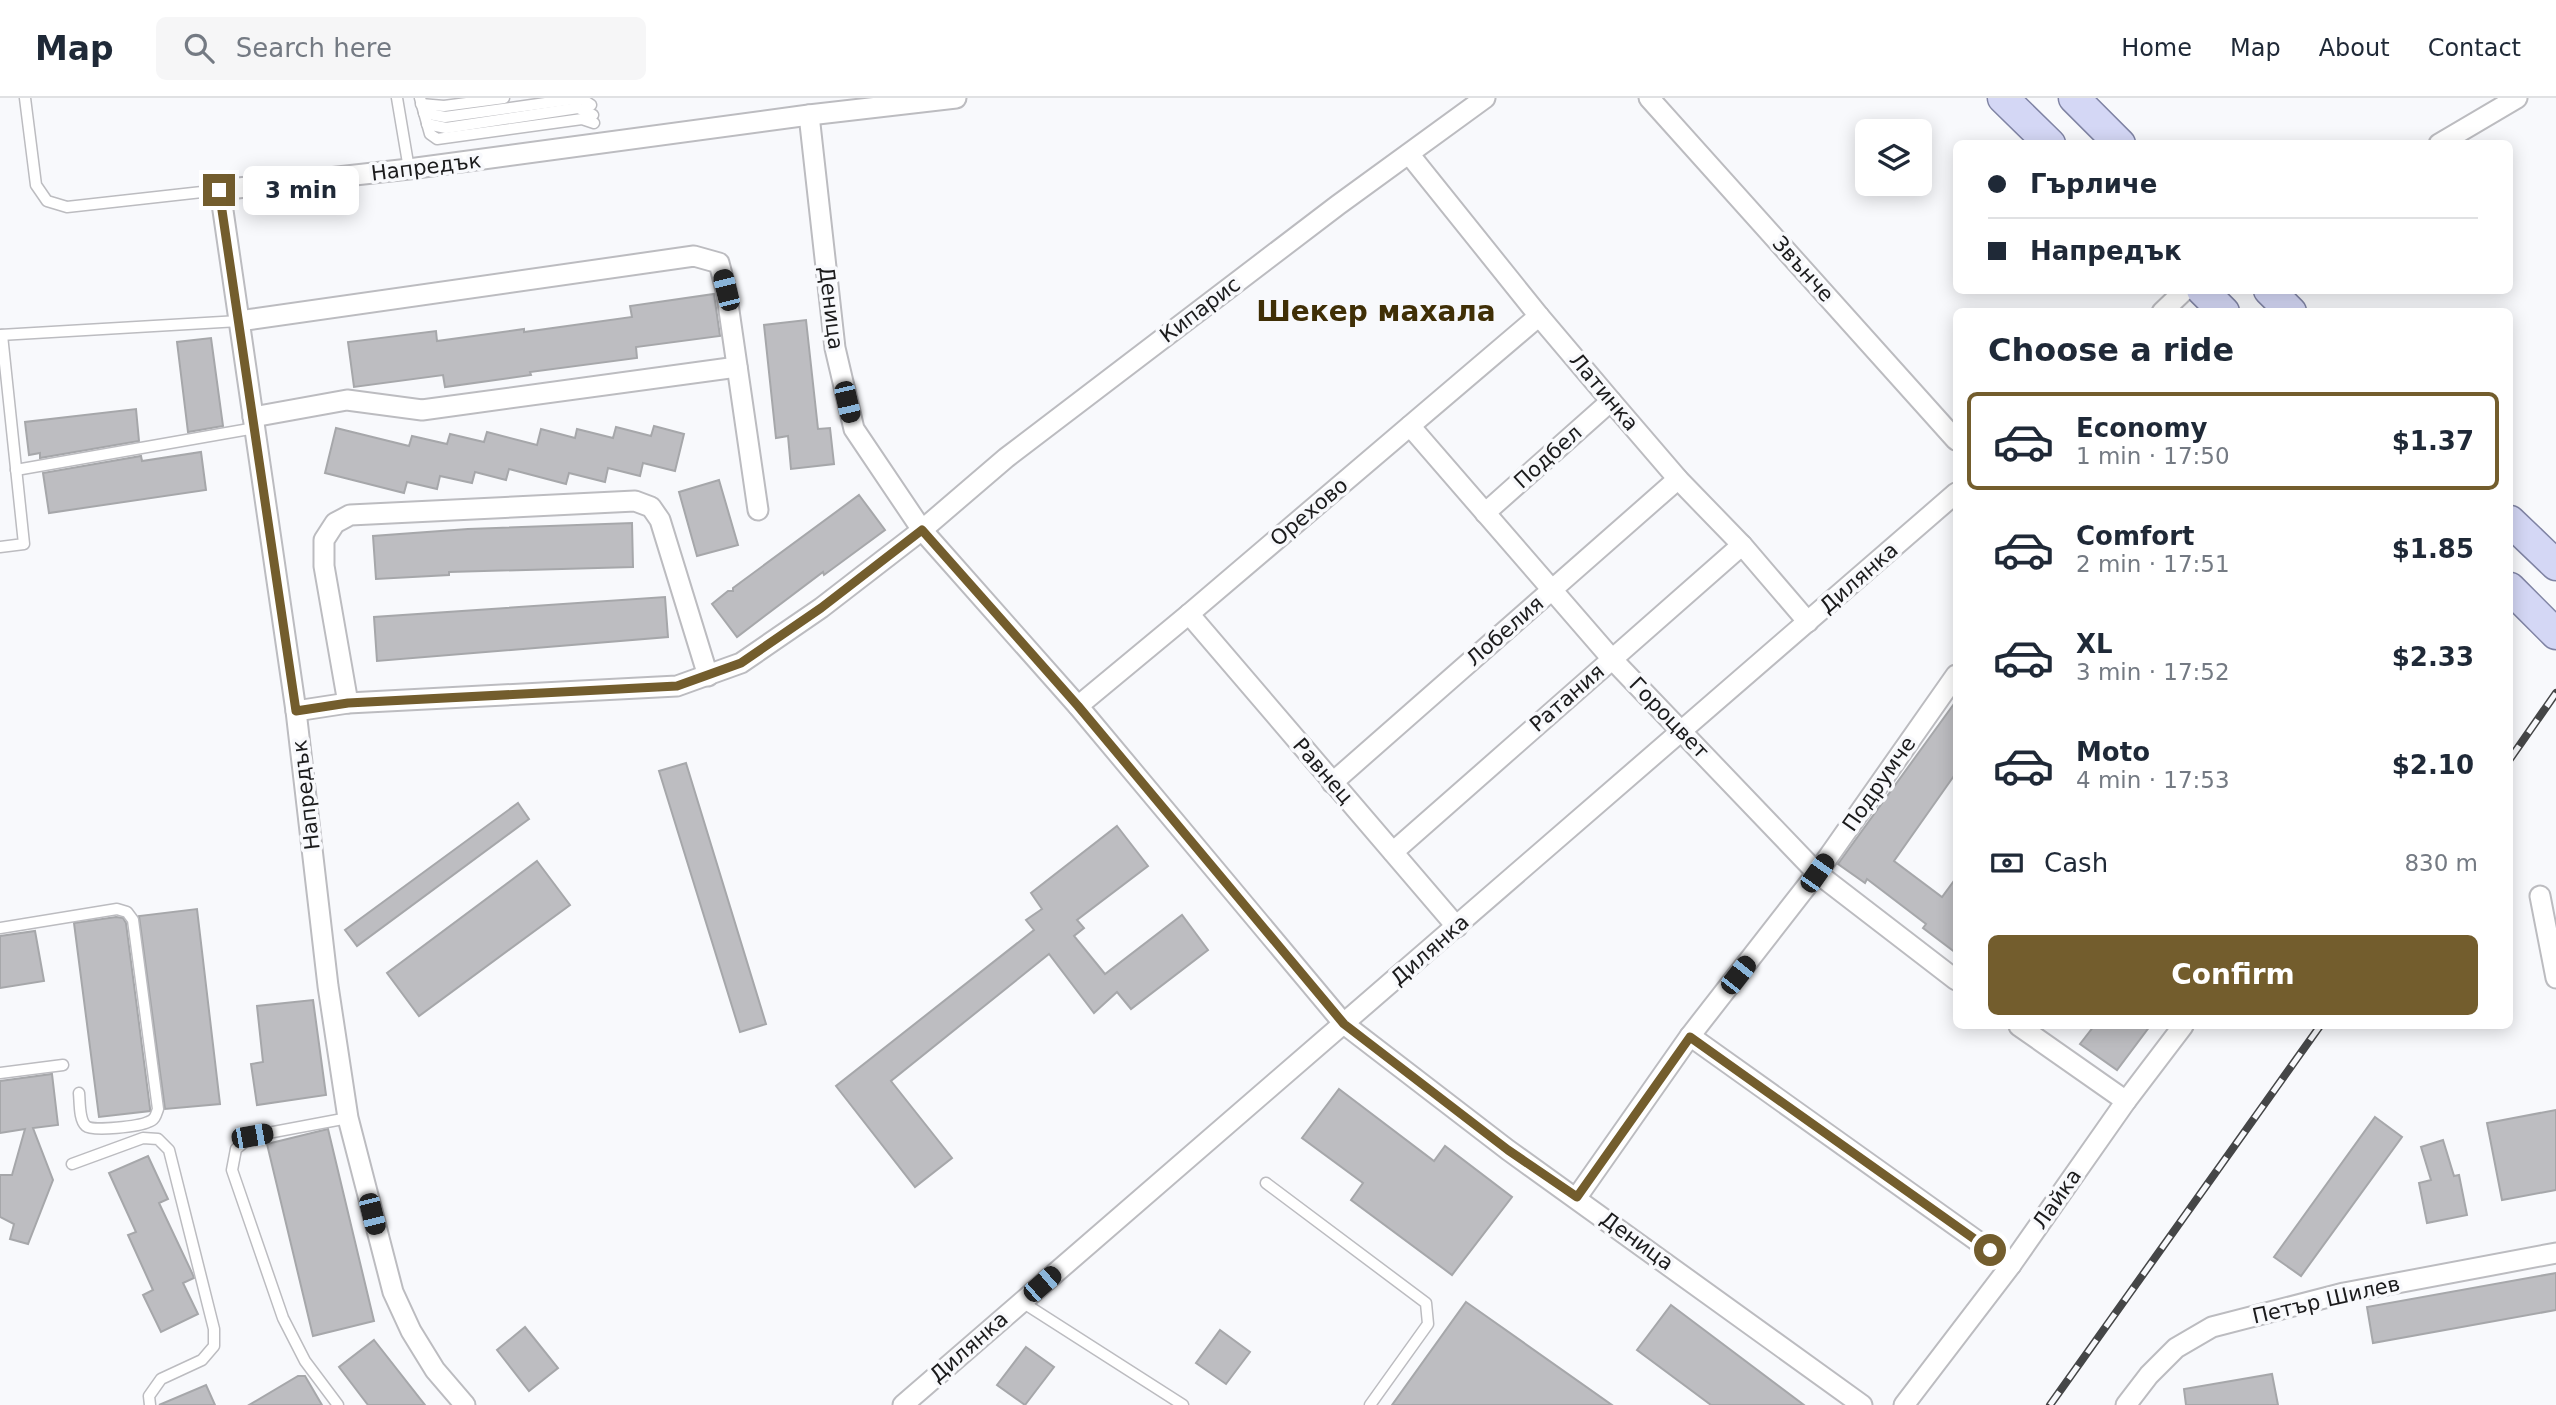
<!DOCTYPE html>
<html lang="en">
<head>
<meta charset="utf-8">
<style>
  body { margin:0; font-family:"DejaVu Sans",sans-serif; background:#f6f6f7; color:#1f2937; height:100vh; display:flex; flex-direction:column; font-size:26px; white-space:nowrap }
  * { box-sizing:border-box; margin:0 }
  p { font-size:23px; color:#747a83 }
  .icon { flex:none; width:38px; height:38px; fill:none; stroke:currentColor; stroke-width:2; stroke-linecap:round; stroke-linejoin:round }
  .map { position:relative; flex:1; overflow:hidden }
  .panel { position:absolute; left:1953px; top:210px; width:560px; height:721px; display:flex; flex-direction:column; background:#fff; border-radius:10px; box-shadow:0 4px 18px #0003 }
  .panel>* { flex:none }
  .guide { position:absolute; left:1953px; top:42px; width:560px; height:154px; border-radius:10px; box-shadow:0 4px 18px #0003; display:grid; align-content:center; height:154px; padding:0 35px; background:#fff }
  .controls { position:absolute; left:1855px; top:21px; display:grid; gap:14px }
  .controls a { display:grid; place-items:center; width:77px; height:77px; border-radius:10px; background:#fff; box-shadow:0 4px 18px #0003; font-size:35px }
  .end { position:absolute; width:32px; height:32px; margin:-16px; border:9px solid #735d2d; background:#fff; box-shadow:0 0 0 4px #fff }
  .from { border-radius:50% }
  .bubble { position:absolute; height:49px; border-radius:10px; background:#fff; box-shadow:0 4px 18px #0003; font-size:23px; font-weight:600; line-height:49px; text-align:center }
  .car { position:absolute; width:21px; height:42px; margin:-21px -10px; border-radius:9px; box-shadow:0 0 5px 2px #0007; background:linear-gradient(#222 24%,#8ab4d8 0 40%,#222 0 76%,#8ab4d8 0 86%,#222 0) }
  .guide b { display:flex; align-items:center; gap:24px; height:66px; font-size:26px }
  .guide b+b { border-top:2px solid #e0e1e3 }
  .guide i { width:18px; height:18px; background:#1f2937 }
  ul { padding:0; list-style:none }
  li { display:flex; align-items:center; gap:21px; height:98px; margin:0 14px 10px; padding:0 21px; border:4px solid transparent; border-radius:10px }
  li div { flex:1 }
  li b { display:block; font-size:26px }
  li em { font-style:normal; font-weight:600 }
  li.current { border-color:#735d2d }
  li>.icon { width:63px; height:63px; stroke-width:1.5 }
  h2 { padding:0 35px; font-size:32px; line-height:84px }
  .pay { display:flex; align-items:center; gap:18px; height:77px; padding:0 35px; font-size:26px }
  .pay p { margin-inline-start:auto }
  .cta { display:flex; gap:14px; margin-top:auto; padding:14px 35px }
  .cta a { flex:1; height:80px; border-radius:10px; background:#735d2d; color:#fff; font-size:28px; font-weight:600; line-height:80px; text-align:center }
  header { display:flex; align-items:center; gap:42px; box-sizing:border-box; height:98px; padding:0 35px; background:#fff; border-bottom:2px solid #e0e1e3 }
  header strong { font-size:33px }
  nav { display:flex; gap:38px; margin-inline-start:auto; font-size:24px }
  .search { width:490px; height:63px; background:#f6f6f7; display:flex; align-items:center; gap:18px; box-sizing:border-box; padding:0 24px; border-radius:10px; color:#747a83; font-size:26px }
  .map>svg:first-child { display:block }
  .building { fill:#bdbdc1; stroke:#a6a7aa; stroke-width:2 }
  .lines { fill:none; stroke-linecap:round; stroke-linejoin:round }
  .lane-casing { stroke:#bcbcc0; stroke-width:13 }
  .street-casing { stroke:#bcbcc0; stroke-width:23 }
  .primary-casing { stroke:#8084a4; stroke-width:33 }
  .lane { stroke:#fff; stroke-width:10 }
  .street { stroke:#fff; stroke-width:19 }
  .primary { stroke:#d4d7f5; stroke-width:30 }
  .rail-casing { stroke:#454647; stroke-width:8 }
  .rail { stroke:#f8f9fc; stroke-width:5; stroke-dasharray:16; stroke-linecap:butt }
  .route { stroke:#735d2d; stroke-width:9 }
  .labels { text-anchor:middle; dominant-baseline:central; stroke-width:7; stroke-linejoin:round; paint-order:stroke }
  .street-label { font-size:21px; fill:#1b1b1c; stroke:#f8f9fc }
  .district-label { font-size:28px; font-weight:bold; fill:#402f06; stroke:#f8f9fc }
</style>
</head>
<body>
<header>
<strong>Map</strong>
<div class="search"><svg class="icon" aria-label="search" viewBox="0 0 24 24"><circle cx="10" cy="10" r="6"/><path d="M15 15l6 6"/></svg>Search here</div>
<nav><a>Home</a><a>Map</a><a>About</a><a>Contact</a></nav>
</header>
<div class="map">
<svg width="2556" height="1307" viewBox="0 0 2556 1307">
  <rect width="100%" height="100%" fill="#f8f9fc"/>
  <g class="building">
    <polygon points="714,196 720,238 636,249 637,260 530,274 531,277 445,289 443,277 354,289 348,244 436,233 437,243 524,231 524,234 632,219 630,208"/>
    <polygon points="806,222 818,331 830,330 834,366 791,371 788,338 776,340 764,227"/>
    <polygon points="211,240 223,328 188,334 177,244"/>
    <polygon points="136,311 139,343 40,360 40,355 29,357 25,324"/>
    <polygon points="654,328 684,336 675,373 643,365 640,378 608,370 605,384 569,375 566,386 509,371 506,382 475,374 472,385 440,378 437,391 407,384 404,395 325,375 336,330 409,348 412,338 447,346 450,336 484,344 487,334 537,347 541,331 575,340 577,331 613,340 616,329 651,338"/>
    <polygon points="201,354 206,392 49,415 43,375 141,358 142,363"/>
    <polygon points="719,382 738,447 697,458 679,394"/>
    <polygon points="859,397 885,432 824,477 823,474 737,539 712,506 728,493 733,493 733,490"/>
    <polygon points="632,425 633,469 449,474 449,477 376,481 373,438 468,431"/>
    <polygon points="665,499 668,539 377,563 374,519"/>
    <polygon points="1956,603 1956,675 1894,763 1942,799 1956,780 1956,855 1923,830 1926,826 1867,781 1865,785 1838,766"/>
    <polygon points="686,665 766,926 740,934 659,673"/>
    <polygon points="518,705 529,721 357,848 345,832"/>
    <polygon points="1117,728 1148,768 1077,822 1084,830 1074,838 1105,876 1182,817 1208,852 1131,911 1117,894 1094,915 1049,856 891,983 952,1060 915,1089 836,988 1034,832 1026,822 1042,811 1031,795"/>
    <polygon points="537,763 570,807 419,918 387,875"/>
    <polygon points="197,811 220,1006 165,1011 139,818"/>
    <polygon points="116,819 123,820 126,825 150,1010 150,1013 99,1019 74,825"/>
    <polygon points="35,833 44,883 0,890 0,838"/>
    <polygon points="313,902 326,997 257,1007 251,966 263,964 257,908"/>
    <polygon points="2094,928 2150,928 2117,972 2080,946"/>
    <polygon points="52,976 58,1027 33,1030 53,1082 28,1146 10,1141 14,1126 0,1119 0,1077 12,1077 25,1031 0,1035 0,983"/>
    <polygon points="1339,991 1434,1063 1445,1048 1512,1099 1452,1177 1351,1102 1363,1085 1302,1040"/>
    <polygon points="2556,1012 2556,1092 2502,1102 2487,1025"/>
    <polygon points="2375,1019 2402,1039 2301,1178 2274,1159"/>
    <polygon points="328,1031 374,1223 313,1238 267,1046"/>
    <polygon points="2443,1042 2454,1078 2459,1077 2467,1117 2427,1125 2419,1085 2431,1082 2421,1049"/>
    <polygon points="148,1058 168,1101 159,1105 193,1177 194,1180 183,1185 198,1216 161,1234 143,1197 153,1192 128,1137 136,1134 109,1075"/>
    <polygon points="2556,1175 2556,1212 2373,1245 2367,1209"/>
    <polygon points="1466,1204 1612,1307 1392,1307"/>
    <polygon points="1671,1207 1804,1307 1711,1307 1637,1252"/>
    <polygon points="525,1229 558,1270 529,1293 497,1252"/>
    <polygon points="1220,1232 1250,1254 1226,1286 1196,1265"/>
    <polygon points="374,1242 425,1307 368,1307 339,1269"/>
    <polygon points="1026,1249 1054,1269 1025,1307 997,1287"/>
    <polygon points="2272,1276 2278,1307 2186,1307 2184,1291"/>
    <polygon points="298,1278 305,1278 322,1307 249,1307"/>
    <polygon points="206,1287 215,1307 159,1307"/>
  </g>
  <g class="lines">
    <defs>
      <g id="lane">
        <polyline points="25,0 36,87 47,103 67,109 220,92"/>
        <polyline points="397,0 409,71"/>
        <polyline points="420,0 430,36 437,41 582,21 594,25"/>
        <polyline points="421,6 444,8 504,0"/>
        <polyline points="424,15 445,19 574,1 582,1 591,7"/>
        <polyline points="427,26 446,30 578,10 593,17"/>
        <polyline points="0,237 239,223"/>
        <polyline points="16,372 255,330"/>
        <polyline points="0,449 24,446 2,237"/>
        <path d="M0 830 117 811 127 814 133 822 158 1011C156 1017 155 1022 148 1024 140 1028 93 1034 86 1028 79 1022 80 1005 79 995"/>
        <polyline points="0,975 63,967"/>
        <polyline points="72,1066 143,1040 158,1041 169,1052 214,1231 214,1248 202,1262 161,1281 149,1298 150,1307"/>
        <polyline points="1266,1085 1426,1205 1428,1226 1370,1307"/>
        <polyline points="1022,1204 1183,1307"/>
        <polyline points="338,1307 305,1263 283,1220 232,1072 236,1051 252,1038 348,1020"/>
      </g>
      <g id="street">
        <polyline points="1649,0 1956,342"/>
        <polyline points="809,17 835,250 854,331 922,432 1078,608 1344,926 1508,1052 1862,1307"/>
        <polyline points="2439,46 2517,0"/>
        <polyline points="1409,56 1539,218 1611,303 1678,381 1742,447 1808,524"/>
        <polyline points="2162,214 2185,192"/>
        <polyline points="239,223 694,158 719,165 726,192 758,412"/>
        <polyline points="253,319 347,302 422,312 737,269"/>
        <polyline points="1410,328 1612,561 1817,775 1956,882"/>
        <polyline points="1485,415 1611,303"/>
        <polyline points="1189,516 1457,829"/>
        <polyline points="348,605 324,468 324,442 335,425 350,417 635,403 651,409 660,422 708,578"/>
        <polyline points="1078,608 1189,516 1539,218"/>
        <polyline points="296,613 348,605 677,588 741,565 821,510 922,432 1006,360 1338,107 1485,0"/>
        <polyline points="1332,685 1678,381"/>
        <polyline points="1393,754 1742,447"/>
        <polyline points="2540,798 2556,880"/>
        <polyline points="2019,928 2126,1003"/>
        <polyline points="1690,938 2011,1167"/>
        <polyline points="1577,1099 1690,938 1817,775 1956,577"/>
        <polyline points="465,1307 435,1272 411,1233 393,1194 348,1020 328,888 296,613 220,92 409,71 809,17 956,0"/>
        <polyline points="903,1307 1956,395"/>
        <polyline points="1904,1307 2011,1167 2126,1003 2183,928"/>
        <polyline points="2126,1307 2149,1277 2176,1250 2212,1229 2344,1195 2556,1155"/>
      </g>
      <g id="primary">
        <polyline points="2003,0 2050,46"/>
        <polyline points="2074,0 2120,46"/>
        <polyline points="2202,192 2224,214"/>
        <polyline points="2269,192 2291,214"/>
        <polyline points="2510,423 2556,467"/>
        <polyline points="2510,490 2556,536"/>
      </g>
    </defs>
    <use href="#lane" class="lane-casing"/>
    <use href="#street" class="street-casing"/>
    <use href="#primary" class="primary-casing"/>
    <use href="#lane" class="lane"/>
    <use href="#street" class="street"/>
    <use href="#primary" class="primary"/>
    <defs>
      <g id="rail">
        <polyline points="2510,661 2556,595"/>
        <polyline points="2050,1307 2320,928"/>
      </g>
    </defs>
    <use href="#rail" class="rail-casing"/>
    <use href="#rail" class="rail"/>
  </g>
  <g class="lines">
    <polyline class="route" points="219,92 296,613 348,605 677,588 741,565 821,510 922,432 1078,608 1344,926 1508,1052 1577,1099 1690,939 1990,1152"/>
  </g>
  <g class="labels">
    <g class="street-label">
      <text transform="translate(426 69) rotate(-7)">Напредък</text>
      <text transform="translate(1803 171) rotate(48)">Звънче</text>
      <text transform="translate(831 210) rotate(83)">Деница</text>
      <text transform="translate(1200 212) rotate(-37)">Кипарис</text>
      <text transform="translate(1604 294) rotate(50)">Латинка</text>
      <text transform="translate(1548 359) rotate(-42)">Подбел</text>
      <text transform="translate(1309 414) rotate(-40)">Орехово</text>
      <text transform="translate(1859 480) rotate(-41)">Дилянка</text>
      <text transform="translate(1505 533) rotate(-41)">Лобелия</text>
      <text transform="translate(1567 600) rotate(-41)">Ратания</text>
      <text transform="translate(1669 620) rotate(46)">Гороцвет</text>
      <text transform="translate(1323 673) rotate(49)">Равнец</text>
      <text transform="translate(1879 686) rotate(-55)">Подрумче</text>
      <text transform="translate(306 697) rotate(-97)">Напредък</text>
      <text transform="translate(1430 852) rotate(-41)">Дилянка</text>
      <text transform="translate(2057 1101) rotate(-55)">Лайка</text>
      <text transform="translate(1637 1143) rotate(36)">Деница</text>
      <text transform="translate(2326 1202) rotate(-13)">Петър Шилев</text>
      <text transform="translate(969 1249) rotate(-41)">Дилянка</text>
    </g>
    <g class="district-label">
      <text x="1376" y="213">Шекер махала</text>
    </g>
  </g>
</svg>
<div class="controls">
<a><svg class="icon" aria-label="layers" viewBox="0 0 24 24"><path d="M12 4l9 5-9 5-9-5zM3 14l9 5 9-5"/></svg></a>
</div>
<i class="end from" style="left:1990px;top:1152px"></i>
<i class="end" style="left:219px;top:92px"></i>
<div class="bubble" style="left:243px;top:68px;width:116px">3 min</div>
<i class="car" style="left:726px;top:192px;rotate:346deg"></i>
<i class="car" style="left:847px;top:304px;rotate:167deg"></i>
<i class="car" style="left:1817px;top:775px;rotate:35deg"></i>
<i class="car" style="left:1738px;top:877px;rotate:38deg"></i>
<i class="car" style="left:252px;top:1038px;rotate:80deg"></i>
<i class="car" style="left:372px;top:1116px;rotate:166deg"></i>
<i class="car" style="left:1042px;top:1186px;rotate:49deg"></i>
<div class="guide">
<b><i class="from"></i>Гърличе</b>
<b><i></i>Напредък</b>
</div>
<section class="panel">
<h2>Choose a ride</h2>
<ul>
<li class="current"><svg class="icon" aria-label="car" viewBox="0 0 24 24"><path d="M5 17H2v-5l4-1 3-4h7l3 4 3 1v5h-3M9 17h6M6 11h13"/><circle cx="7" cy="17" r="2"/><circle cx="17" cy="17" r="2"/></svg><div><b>Economy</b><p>1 min · 17:50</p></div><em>$1.37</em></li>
<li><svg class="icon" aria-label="car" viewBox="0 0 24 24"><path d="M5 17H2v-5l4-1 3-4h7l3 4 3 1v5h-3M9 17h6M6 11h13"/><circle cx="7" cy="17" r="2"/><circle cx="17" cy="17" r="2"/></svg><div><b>Comfort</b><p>2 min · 17:51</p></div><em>$1.85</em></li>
<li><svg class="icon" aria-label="car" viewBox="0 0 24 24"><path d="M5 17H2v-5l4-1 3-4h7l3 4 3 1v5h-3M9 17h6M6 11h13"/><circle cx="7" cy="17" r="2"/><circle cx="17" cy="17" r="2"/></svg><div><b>XL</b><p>3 min · 17:52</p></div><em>$2.33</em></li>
<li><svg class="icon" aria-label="car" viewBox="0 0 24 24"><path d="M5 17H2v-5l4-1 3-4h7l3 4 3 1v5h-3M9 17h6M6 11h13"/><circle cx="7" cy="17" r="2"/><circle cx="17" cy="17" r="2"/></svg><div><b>Moto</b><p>4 min · 17:53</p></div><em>$2.10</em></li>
</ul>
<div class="pay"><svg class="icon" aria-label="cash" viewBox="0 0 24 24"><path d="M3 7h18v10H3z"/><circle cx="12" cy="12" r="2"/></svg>Cash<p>830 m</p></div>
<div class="cta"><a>Confirm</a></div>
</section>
</div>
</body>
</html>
